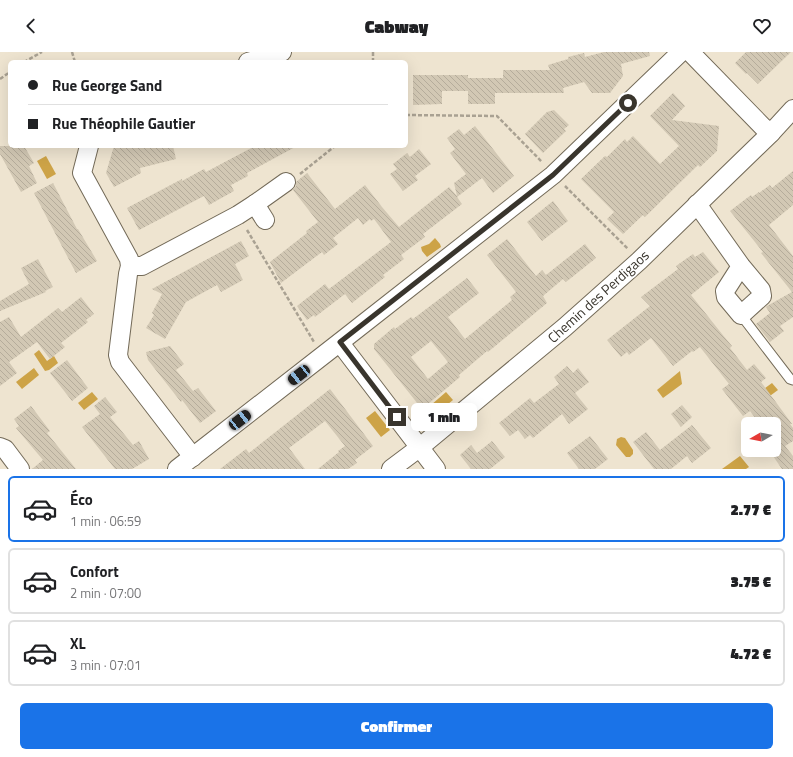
<!DOCTYPE html>
<html lang="fr">
<head>
<meta charset="utf-8">
<style>
  body { margin:0; font-family:"Titillium Web",sans-serif; background:#f6f6f6; color:#202124; height:100vh; display:flex; flex-direction:column; font-size:15px; white-space:nowrap }
  * { box-sizing:border-box; margin:0 }
  p { font-size:13px; color:#757577 }
  .icon { flex:none; width:22px; height:22px; fill:none; stroke:currentColor; stroke-width:2; stroke-linecap:round; stroke-linejoin:round }
  .map { position:relative; height:417px; overflow:hidden }
  .sheet { display:flex; flex-direction:column; background:#fff; flex:1 }
  .sheet>* { flex:none }
  .top-card { position:absolute; left:8px; top:8px; width:400px; height:88px; border-radius:6px; box-shadow:0 4px 16px #0002; display:grid; align-content:center; height:88px; padding:0 20px; background:#fff }
  .needle { width:26px; rotate:261deg }
  .tools { position:absolute; left:741px; top:365px; display:grid; gap:8px }
  .tools a { display:grid; place-items:center; width:40px; height:40px; border-radius:6px; background:#fff; box-shadow:0 4px 16px #0002; font-size:20px }
  .end { position:absolute; width:18px; height:18px; margin:-9px; border:5px solid #39352d; background:#fff; box-shadow:0 0 0 2px #fff }
  .from { border-radius:50% }
  .bubble { position:absolute; height:28px; border-radius:6px; background:#fff; box-shadow:0 4px 16px #0002; font-size:13px; font-weight:800; line-height:28px; text-align:center }
  .car { position:absolute; width:12px; height:24px; margin:-12px -6px; border-radius:5px; box-shadow:0 0 3px 1px #0007; background:linear-gradient(#222 24%,#8ab4d8 0 40%,#222 0 76%,#8ab4d8 0 86%,#222 0) }
  .top-card b { display:flex; align-items:center; gap:14px; height:38px; font-size:15px }
  .top-card b+b { border-top:1px solid #e0e0e0 }
  .top-card i { width:10px; height:10px; background:#202124 }
  ul { padding:7px 0 0; list-style:none }
  li { display:flex; align-items:center; gap:12px; height:66px; margin:0 8px 6px; padding:0 12px; border:2px solid #e0e0e0; border-radius:6px }
  li div { flex:1 }
  li b { display:block; font-size:15px }
  li em { font-style:normal; font-weight:800 }
  li.current { border-color:#1a73e8 }
  li>.icon { width:36px; height:36px; stroke-width:1.5 }
  .primary-button { display:flex; gap:8px; margin-top:auto; padding:8px 20px }
  .primary-button a { flex:1; height:46px; border-radius:6px; background:#1a73e8; color:#fff; font-size:16px; font-weight:800; line-height:46px; text-align:center }
  header { display:flex; justify-content:space-between; align-items:center; height:52px; padding:0 20px; background:#fff; font-size:18px; font-weight:800 }
  .map>svg:first-child { display:block }
  .water { fill:#cda347 }
  .building { fill:url(#building-back-hatch); fill-rule:evenodd }
  .lines { fill:none; stroke-linecap:round; stroke-linejoin:round }
  .lane-casing { stroke:#736a58; stroke-width:11 }
  .street-casing { stroke:#736a58; stroke-width:20 }
  .path { stroke:#a9a192; stroke-width:2.5; stroke-dasharray:4 2; stroke-linecap:butt }
  .lane { stroke:#fff; stroke-width:9 }
  .street { stroke:#fff; stroke-width:18 }
  .route { stroke:#39352d; stroke-width:5 }
  .labels { text-anchor:middle; dominant-baseline:central; stroke-width:3.5; stroke-linejoin:round; paint-order:stroke }
  .street-label { font-size:14px; fill:#39352d; stroke:#fff }
</style>
</head>
<body>
<header><svg class="icon" aria-label="back" viewBox="0 0 24 24"><path d="M15 5l-7 7 7 7"/></svg>Cabway<svg class="icon" aria-label="heart" viewBox="0 0 24 24"><path d="M12 20l-8-8c-3-5 5-10 8-4 3-6 11-1 8 4z"/></svg></header>
<div class="map">
<svg width="793" height="417" viewBox="0 0 793 417">
  <defs>
    <pattern id="building-back-hatch" width="6" height="6" patternUnits="userSpaceOnUse"><rect width="6" height="6" fill="#d2c8b4"/><path d="M-1 5l2 2M0 0l6 6M5-1l2 2" fill="none" stroke="#b5ac9b"/></pattern>
  </defs>
  <rect width="100%" height="100%" fill="#eee4d0"/>
  <g class="water">
    <polygon points="46,104 56,122 47,127 37,109"/>
    <polygon points="435,186 440,192 441,195 427,205 422,199 421,195 429,192"/>
    <polygon points="39,298 47,309 54,304 58,311 49,318 45,319 34,302"/>
    <polygon points="34,316 39,323 22,337 16,330"/>
    <polygon points="680,319 682,332 663,346 657,338"/>
    <polygon points="772,331 778,338 763,349 757,342"/>
    <polygon points="92,340 98,347 84,358 78,351"/>
    <polygon points="446,340 453,348 437,361 436,360 433,360 431,357 432,355 431,353"/>
    <polygon points="375,359 390,378 381,385 366,366"/>
    <polygon points="621,385 625,386 633,398 633,402 630,405 626,405 616,393 617,387"/>
    <polygon points="740,404 749,415 746,417 722,417"/>
  </g>
  <g class="building">
    <polygon points="604,0 649,0 650,4 621,12 623,24 610,41 592,41 584,30 563,36 564,41 495,41 495,52 468,52 468,39 442,39 442,52 413,53 413,23 468,23 468,26 503,26 503,18 550,18 548,13 568,7 568,5 584,1 585,5"/>
    <polygon points="746,0 791,0 758,32 747,21 746,22 735,11"/>
    <polygon points="673,41 685,54 672,68 719,74 717,99 700,115 698,113 645,165 643,163 623,182 607,167 614,160 581,127 605,104 607,105 625,87 627,90 633,84 660,112 679,94 650,64"/>
    <polygon points="554,58 569,73 564,77 566,79 543,101 525,82 547,60"/>
    <polygon points="475,74 514,124 493,141 482,126 457,145 462,152 423,182 425,185 401,203 404,207 383,223 385,225 352,251 345,242 315,265 314,263 307,268 297,254 325,232 329,237 391,190 374,167 371,169 370,167 363,173 358,166 333,186 338,192 324,203 322,200 281,231 270,210 307,181 306,179 318,170 293,138 296,134 296,130 307,121 335,157 365,133 382,155 399,175 449,135 457,144 454,131 466,122 450,101 455,97 447,86 459,77 464,83"/>
    <polygon points="0,94 24,94 34,111 29,114 37,131 21,140 0,102"/>
    <polygon points="114,94 173,94 176,107 140,116 141,121 114,135 106,121"/>
    <polygon points="255,94 297,94 247,121 248,124 231,133 234,139 209,153 204,144 139,178 127,156 182,127 182,129 204,117 206,120"/>
    <polygon points="419,97 431,112 415,124 418,128 403,139 390,122 397,117 393,112 407,101 410,105"/>
    <polygon points="793,119 793,153 769,173 793,204 793,265 780,274 784,279 770,290 756,272 770,261 766,255 767,254 792,240 761,201 763,200 730,159 751,143 752,145 759,140 759,141 770,133 772,136"/>
    <polygon points="53,131 77,177 78,177 97,209 76,221 34,141"/>
    <polygon points="553,149 568,169 542,189 527,170"/>
    <path d="M507 187 536 224 542 218 546 223 585 192 596 206 566 230 563 227 543 244 547 251 488 300 487 299 459 323 460 325 422 357 374 297V292L394 275 395 277 411 265 413 267 467 226 479 241 448 265 465 287 512 248 510 245 516 240 487 203ZM431 289 448 310 428 327 411 305Z"/>
    <polygon points="241,189 249,204 235,212 243,228 221,240 217,233 186,250 165,287 146,276 154,263 152,261 162,242 152,237"/>
    <polygon points="703,200 719,220 691,243 722,282 732,294 730,296 747,318 754,312 766,326 761,330 792,372 790,372 793,376 793,389 785,394 793,404 793,417 782,417 773,404 775,402 774,403 774,372 760,372 750,359 743,364 722,337 729,332 700,295 693,300 692,299 673,314 651,286 629,303 627,300 621,305 607,288 650,254 641,245 678,217 676,214 693,202 695,205"/>
    <polygon points="38,207 53,235 45,239 46,240 0,259 0,249 29,232 21,216"/>
    <polygon points="81,245 94,262 86,268 88,270 61,291 65,295 50,307 37,290 9,310 17,321 0,334 0,270 9,265 21,285 58,256 62,260"/>
    <polygon points="170,294 184,312 176,318 193,339 198,336 216,359 200,371 182,348 181,350 148,308 146,300"/>
    <polygon points="67,308 88,336 72,349 50,321"/>
    <polygon points="567,314 573,321 578,316 589,330 575,341 588,357 569,372 562,362 533,386 530,383 525,387 518,378 510,384 499,371 530,346 534,351 559,332 554,325"/>
    <polygon points="330,337 373,394 355,408 357,411 348,417 318,417 339,400 338,399 345,394 325,369 289,396 305,417 220,417 246,397 249,401"/>
    <polygon points="105,345 117,360 110,365 133,393 139,389 149,407 132,417 115,417 82,375 100,362 94,354"/>
    <polygon points="682,353 692,365 681,375 671,362"/>
    <polygon points="31,354 50,379 47,381 76,417 32,417 43,408 16,376 19,374 14,367"/>
    <polygon points="692,373 711,396 692,411 687,404 671,417 654,417 633,390 646,380 660,398"/>
    <polygon points="590,384 608,407 595,417 579,417 567,401"/>
    <polygon points="492,389 505,405 490,417 471,417 460,403 471,393 477,401"/>
  </g>
  <g class="lines">
    <defs>
      <polyline id="lane" points="741,263 790,327 793,328"/>
      <g id="street">
        <polyline points="690,0 763,75 771,81"/>
        <polyline points="248,10 282,0"/>
        <polyline points="89,94 82,121 129,207 130,214 128,222 118,303 120,310 193,405"/>
        <polyline points="255,152 265,168"/>
        <polyline points="697,152 741,214 761,238 762,244 741,263 726,245 725,239 741,214"/>
        <polyline points="130,214 142,214 238,163 255,152 286,130"/>
        <polyline points="340,291 436,417"/>
        <polyline points="0,395 5,397 20,417"/>
        <polyline points="177,417 344,287 553,123 681,0"/>
        <polyline points="391,417 419,396 565,275 639,209 771,81 793,57"/>
      </g>
    </defs>
    <use href="#lane" class="lane-casing"/>
    <use href="#street" class="street-casing"/>
    <g class="path">
      <polyline points="72,0 75,10"/>
      <polyline points="24,10 42,0"/>
      <polyline points="373,10 373,0"/>
      <polyline points="0,27 10,20"/>
      <polyline points="406,63 497,64 542,110"/>
      <polyline points="300,122 335,94"/>
      <polyline points="565,134 628,197"/>
      <polyline points="247,178 314,290"/>
    </g>
    <use href="#lane" class="lane"/>
    <use href="#street" class="street"/>
  </g>
  <g class="lines">
    <polyline class="route" points="397,365 340,290 553,123 628,51"/>
  </g>
  <g class="labels">
    <g class="street-label">
      <text transform="translate(598 244) rotate(-42)">Chemin des Perdigaos</text>
    </g>
  </g>
</svg>
<div class="tools">
<a><svg class="needle" viewBox="-14 -14 28 28"><path d="M0-13l5 13h-10z" fill="#e53935"/><path d="M0 13l5-13h-10z" fill="#757577"/></svg></a>
</div>
<i class="end from" style="left:628px;top:51px"></i>
<i class="end" style="left:397px;top:365px"></i>
<div class="bubble" style="left:411px;top:351px;width:66px">1 min</div>
<i class="car" style="left:299px;top:323px;rotate:232deg"></i>
<i class="car" style="left:240px;top:368px;rotate:52deg"></i>
<div class="top-card">
<b><i class="from"></i>Rue George Sand</b>
<b><i></i>Rue Théophile Gautier</b>
</div>
</div>
<section class="sheet">
<ul>
<li class="current"><svg class="icon" aria-label="car" viewBox="0 0 24 24"><path d="M5 17H2v-5l4-1 3-4h7l3 4 3 1v5h-3M9 17h6M6 11h13"/><circle cx="7" cy="17" r="2"/><circle cx="17" cy="17" r="2"/></svg><div><b>Éco</b><p>1 min · 06:59</p></div><em>2.77 €</em></li>
<li><svg class="icon" aria-label="car" viewBox="0 0 24 24"><path d="M5 17H2v-5l4-1 3-4h7l3 4 3 1v5h-3M9 17h6M6 11h13"/><circle cx="7" cy="17" r="2"/><circle cx="17" cy="17" r="2"/></svg><div><b>Confort</b><p>2 min · 07:00</p></div><em>3.75 €</em></li>
<li><svg class="icon" aria-label="car" viewBox="0 0 24 24"><path d="M5 17H2v-5l4-1 3-4h7l3 4 3 1v5h-3M9 17h6M6 11h13"/><circle cx="7" cy="17" r="2"/><circle cx="17" cy="17" r="2"/></svg><div><b>XL</b><p>3 min · 07:01</p></div><em>4.72 €</em></li>
</ul>
<div class="primary-button"><a>Confirmer</a></div>
</section>
</body>
</html>
